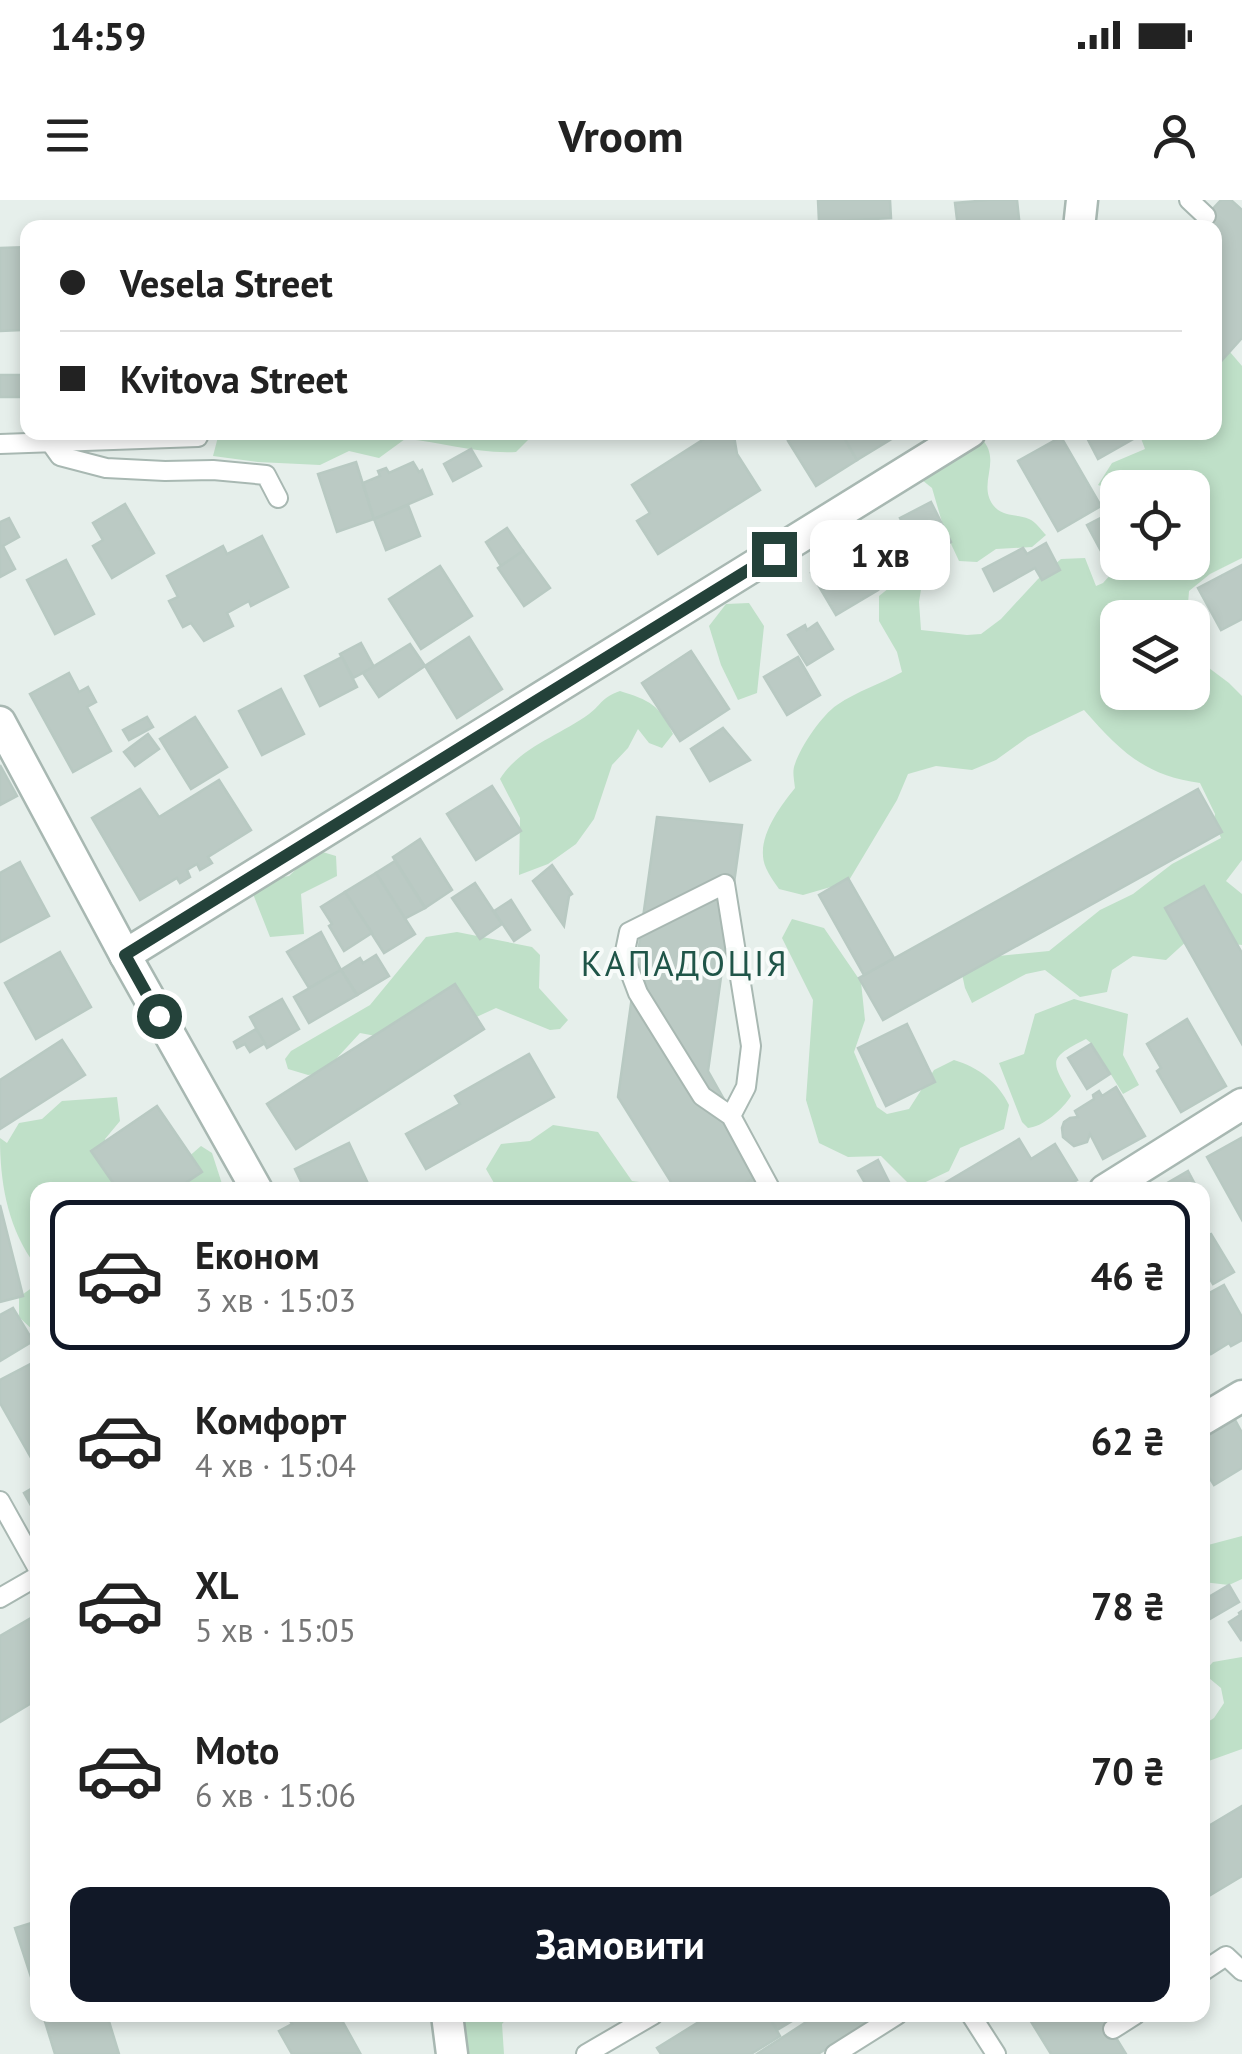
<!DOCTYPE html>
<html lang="uk">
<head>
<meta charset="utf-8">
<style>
  body { margin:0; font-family:"PT Sans",sans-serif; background:#f6f6f6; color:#222; height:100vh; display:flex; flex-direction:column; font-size:38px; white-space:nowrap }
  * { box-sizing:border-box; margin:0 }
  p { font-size:32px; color:#767676 }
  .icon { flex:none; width:55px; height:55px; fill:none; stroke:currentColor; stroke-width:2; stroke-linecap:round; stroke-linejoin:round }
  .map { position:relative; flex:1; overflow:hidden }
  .sheet { position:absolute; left:30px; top:982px; width:1180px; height:840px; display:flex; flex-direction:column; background:#fff; border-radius:20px; box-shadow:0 5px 15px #0003 }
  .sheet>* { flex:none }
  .banner { position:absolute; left:20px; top:20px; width:1202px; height:220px; border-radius:20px; box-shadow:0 5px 15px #0003; display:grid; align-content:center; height:220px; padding:0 40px; background:#fff }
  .buttons { position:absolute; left:1100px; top:270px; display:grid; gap:20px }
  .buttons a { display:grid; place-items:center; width:110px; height:110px; border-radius:20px; background:#fff; box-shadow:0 5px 15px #0003; font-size:50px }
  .end { position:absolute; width:45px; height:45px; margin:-22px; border:12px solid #24423a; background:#fff; box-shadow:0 0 0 5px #fff }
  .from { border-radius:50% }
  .bubble { position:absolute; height:70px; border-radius:20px; background:#fff; box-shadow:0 5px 15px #0003; font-size:32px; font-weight:600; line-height:70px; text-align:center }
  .banner b { display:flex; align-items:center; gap:35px; height:95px; font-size:38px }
  .banner b+b { border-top:2px solid #e0e0e0 }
  .banner i { width:25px; height:25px; background:#222 }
  ul { padding:18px 0 0; list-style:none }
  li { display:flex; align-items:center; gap:30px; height:150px; margin:0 20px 15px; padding:0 20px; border:5px solid transparent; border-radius:20px }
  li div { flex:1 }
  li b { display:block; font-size:38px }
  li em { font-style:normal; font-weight:600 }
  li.current { border-color:#111827 }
  li>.icon { width:90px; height:90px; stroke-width:1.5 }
  .cta { display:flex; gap:20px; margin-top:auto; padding:20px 40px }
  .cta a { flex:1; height:115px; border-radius:20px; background:#111827; color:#fff; font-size:40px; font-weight:600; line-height:115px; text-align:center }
  .status { display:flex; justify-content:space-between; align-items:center; height:70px; padding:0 50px; background:#fff; direction:ltr }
  .status svg { height:28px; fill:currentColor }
  header { display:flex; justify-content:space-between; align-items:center; height:130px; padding:0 40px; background:#fff; font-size:45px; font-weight:600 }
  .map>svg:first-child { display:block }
  .green { fill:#bfe0c8 }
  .building { fill:#bbcac4; stroke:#b8c9c2; stroke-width:2.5 }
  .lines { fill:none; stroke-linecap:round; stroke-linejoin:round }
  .lane-casing { stroke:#a8b8b2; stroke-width:22 }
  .street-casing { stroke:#a8b8b2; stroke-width:35 }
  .lane { stroke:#fff; stroke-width:18 }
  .street { stroke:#fff; stroke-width:30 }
  .route { stroke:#24423a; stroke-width:12 }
  .labels { text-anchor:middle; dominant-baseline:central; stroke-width:8; stroke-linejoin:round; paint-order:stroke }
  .neighbourhood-label { font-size:35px; letter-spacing:2.5px; fill:#1f5548; stroke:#f7fbf9 }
</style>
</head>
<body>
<div class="status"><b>14:59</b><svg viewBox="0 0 49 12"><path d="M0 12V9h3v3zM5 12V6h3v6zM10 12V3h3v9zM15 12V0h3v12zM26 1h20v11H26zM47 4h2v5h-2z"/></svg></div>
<header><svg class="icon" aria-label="menu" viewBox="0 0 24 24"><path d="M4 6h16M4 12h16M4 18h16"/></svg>Vroom<svg class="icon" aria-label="person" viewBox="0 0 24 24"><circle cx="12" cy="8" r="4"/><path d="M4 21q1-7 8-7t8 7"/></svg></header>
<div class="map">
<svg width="1242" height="1854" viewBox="0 0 1242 1854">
  <rect width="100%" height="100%" fill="#e6efeb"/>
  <g class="green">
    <path d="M1215 145H1224L1242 166V358L1210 374 1189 391 1187 417 1118 418V492H1192L1193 456 1229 483 1242 496V660L1226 681 1242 694V745L1189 739 1166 760 1133 756 1112 770 1107 792 1080 797 1045 770 1026 774 972 803 965 788 959 760 1049 751 1100 710 1133 694 1172 664 1221 638 1214 620 1215 614 1200 583C1145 576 1119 550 1084 510L1028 537 996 560 972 570 936 566 908 574 897 600 848 682 803 695 779 689C774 682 769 675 766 668 754 641 779 608 795 588 794 579 792 571 795 564 801 546 822 515 837 505 857 491 881 484 902 472L897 452 879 421V396L899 380 922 383 919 402 921 430 967 435 981 434 1001 419 1038 379 1061 359 1085 358 1096 386 1103 383 1121 363 1192 362V288H1118L1117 292 1098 285 1112 263 1145 249 1139 233 1215 232Z"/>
    <path d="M219 233H535L516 252C476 254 444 242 405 239L379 258 349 251 320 265 258 262 213 256Z"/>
    <path d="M981 238C1003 261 977 282 993 305 1002 317 1017 314 1029 319 1036 322 1041 330 1046 335L1032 347 996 349 977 362 959 361 944 329 932 288 922 280 927 265Z"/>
    <polygon points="749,403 764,426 757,493 738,500 721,465 709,426 726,404"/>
    <path d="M620 491C649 500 660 505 673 534L662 548 649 543 638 529 628 548 612 565 594 619 576 644 548 664 519 675 520 618 500 579C519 548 560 535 589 514 603 503 601 498 620 491Z"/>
    <polygon points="316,650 336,656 337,676 301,694 304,734 270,737 253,694 259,681 289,676"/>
    <path d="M792 719 824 728 861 782 865 820 854 852 877 907 887 914 909 909 934 870 954 860C978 867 998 882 1009 905L1004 929 960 948 949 971 913 988 881 956 848 957 819 943 806 900 813 800 782 738Z"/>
    <polygon points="457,732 532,747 540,755 539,788 568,820 560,829 550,830 496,808 418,844 360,833 323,873 308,875 288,869 285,859 291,851 370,805 426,737"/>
    <path d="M1074 799 1128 814 1123 855 1139 885 1123 894 1092 844 1086 839C1047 859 1051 860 1071 896 1063 909 1043 927 1028 928L1022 922 999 863 1024 854 1035 814Z"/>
    <path d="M117 897 120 921 105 939 109 956 133 990H38L37 1057 31 1059C7 1023 0 981 0 938L7 943 19 923 42 919 62 901Z"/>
    <polygon points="553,925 598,932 632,981 662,985 662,990 498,990 486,969 501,944 530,941"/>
    <polygon points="201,946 212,953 224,990 150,990"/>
    <polygon points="33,1087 37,1089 37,1134 19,1117 19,1097"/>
    <polygon points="1242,1336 1242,1379 1229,1385 1203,1382 1203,1365 1208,1345"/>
    <polygon points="1242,1457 1242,1549 1203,1563 1203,1525 1214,1518 1224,1503 1221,1488 1203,1473 1213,1462"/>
    <polygon points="436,1815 510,1815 502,1824 504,1854 448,1854"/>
  </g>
  <g class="building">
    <polygon points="818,0 890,0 891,18 819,22"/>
    <polygon points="989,0 1017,0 1020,28 958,28 955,3"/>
    <polygon points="1221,0 1231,0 1242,10 1242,138 1215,168 1215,28 1195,28"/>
    <polygon points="28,47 28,100 21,100 21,130 0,131 0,48"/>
    <rect x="0" y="175" width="28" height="22"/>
    <polygon points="715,232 728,232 734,236 737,254 760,290 658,354 637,321 650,313 632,285"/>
    <polygon points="802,232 841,232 857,260 816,286 788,241"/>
    <polygon points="841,232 903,232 857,260"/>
    <polygon points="1084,232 1132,232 1135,238 1098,259"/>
    <polygon points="1061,237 1101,306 1058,331 1018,261"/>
    <polygon points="471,249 481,266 453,281 444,264"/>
    <polygon points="356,262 374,319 337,332 318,274"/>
    <polygon points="413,262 419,272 422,270 432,294 374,319 363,283 380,276 378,271 386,268 389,273"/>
    <polygon points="931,302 951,342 920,358 900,318"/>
    <polygon points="125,304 154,353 112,378 93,346 103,340 93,323"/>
    <polygon points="408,305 420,336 386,350 374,319"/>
    <polygon points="1118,309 1118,362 1139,362 1114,375 1087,325"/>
    <polygon points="9,318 19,337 3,346 15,369 0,377 0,322"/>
    <polygon points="507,328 523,351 501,366 486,342"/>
    <polygon points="262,336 288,387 251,406 249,401 227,413 233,426 204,441 191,423 183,427 169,401 178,397 167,376 223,346 227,354"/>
    <polygon points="1046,343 1060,370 1042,380 1035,368 994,391 983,369 1023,348 1027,354"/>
    <polygon points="853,348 878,390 836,415 811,373"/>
    <polygon points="523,351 550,388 524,406 498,368"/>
    <polygon points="66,360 94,414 55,434 27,380"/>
    <polygon points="1242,365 1242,419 1221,430 1198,388"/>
    <polygon points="440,366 472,416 421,449 389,399"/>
    <polygon points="817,423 833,449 807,465 788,435 805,425 807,430"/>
    <polygon points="469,437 502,489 457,518 425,466"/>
    <polygon points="361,443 374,467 353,478 340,454"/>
    <polygon points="410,444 425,466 379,497 363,473"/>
    <polygon points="691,451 729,509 680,541 642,483"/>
    <polygon points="342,457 357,487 320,506 305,476"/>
    <polygon points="798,457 820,495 787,515 764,477"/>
    <polygon points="69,473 79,492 88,487 96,502 87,507 111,551 73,572 30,494"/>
    <polygon points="281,489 304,534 262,555 239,511"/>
    <polygon points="147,517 153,527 129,540 123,530"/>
    <polygon points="195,517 227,567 191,589 160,539"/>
    <polygon points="723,528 750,560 710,581 691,549"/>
    <polygon points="148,534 159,549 135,566 124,552"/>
    <polygon points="0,565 17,596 0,605"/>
    <polygon points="219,580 251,630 208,657 212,663 200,670 197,664 187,670 190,677 180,683 177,678 140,700 92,618 140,589 159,617"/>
    <polygon points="492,586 521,631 476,660 447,614"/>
    <polygon points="1198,589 1222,632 883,820 859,778"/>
    <polygon points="657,617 742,625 708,871 765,972 733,990 676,990 618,897"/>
    <polygon points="420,639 452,690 425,708 393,657"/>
    <polygon points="395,661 425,708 404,719 376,673"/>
    <polygon points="20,662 49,716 0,742 0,673"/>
    <polygon points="552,665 572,694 569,696 564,726 533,681"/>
    <polygon points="376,673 415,734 384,753 345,692"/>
    <polygon points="848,678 894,758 864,775 819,695"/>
    <polygon points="475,683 502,724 480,739 452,698"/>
    <polygon points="1204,686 1242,753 1242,844 1165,708"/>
    <polygon points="345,692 372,733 344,751 329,726 332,724 321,707"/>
    <polygon points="511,700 530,730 514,741 494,711"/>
    <polygon points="321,732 341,770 309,788 287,752"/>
    <polygon points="60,752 91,807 36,839 5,783"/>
    <polygon points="376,755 389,776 357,795 341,770 360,758 363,763"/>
    <polygon points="341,770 357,795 309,823 294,797"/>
    <polygon points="455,784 484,829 296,949 267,904"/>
    <polygon points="282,799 299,829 267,848 250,817"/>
    <polygon points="1187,819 1226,886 1181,912 1157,871 1161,868 1147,844"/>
    <polygon points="907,824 935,882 886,906 858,848"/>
    <polygon points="256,829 265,843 250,852 245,844 237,848 234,842"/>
    <polygon points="62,840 85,875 0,929 0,880"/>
    <polygon points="1091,844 1110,874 1087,889 1068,858"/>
    <polygon points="529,854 554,897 426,969 406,934 460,904 455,896"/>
    <polygon points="1116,887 1145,936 1103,959 1090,934 1087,942 1074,946 1063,937 1062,928 1064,922 1070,918 1078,917 1075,911 1094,899 1093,895 1099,891 1102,896"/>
    <polygon points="157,906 202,972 175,990 118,990 91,951"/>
    <polygon points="1241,938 1242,941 1242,1020 1207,957"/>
    <polygon points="1019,939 1031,959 1055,944 1077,980 1060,990 933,990"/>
    <polygon points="349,943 371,990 305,990 295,969"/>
    <polygon points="878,960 893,990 869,990 858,971"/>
    <polygon points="1188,971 1198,990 1157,990 1157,989"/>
    <polygon points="765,972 776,990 733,990"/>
    <polygon points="0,1005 23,1096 0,1102"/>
    <polygon points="1211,1034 1234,1072 1213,1084 1210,1079 1202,1084 1202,1038"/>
    <polygon points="1224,1085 1242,1117 1242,1140 1231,1146 1229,1143 1211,1154 1202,1140 1202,1097"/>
    <polygon points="13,1108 33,1141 0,1161 0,1115"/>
    <polygon points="38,1160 38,1270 0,1203 0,1180"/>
    <polygon points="1234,1218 1242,1233 1242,1268 1214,1285 1202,1266 1202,1237"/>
    <polygon points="38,1285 38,1318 24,1293"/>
    <polygon points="1229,1385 1239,1402 1208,1420 1202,1410 1202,1401"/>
    <polygon points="1242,1411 1242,1439 1241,1440 1229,1422 1240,1415 1239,1413"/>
    <polygon points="38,1414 38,1499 0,1522 0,1436"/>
    <polygon points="1242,1606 1242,1676 1202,1700 1202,1630"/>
    <polygon points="38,1721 38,1798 15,1728"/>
    <polygon points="43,1815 107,1815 119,1854 55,1854"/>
    <polygon points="296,1815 339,1815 360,1853 292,1854 279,1831 292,1824 289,1819"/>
    <polygon points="710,1815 768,1815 780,1836 751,1854 661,1854 657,1848"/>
    <polygon points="768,1815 802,1815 777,1830"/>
    <polygon points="817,1815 878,1815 818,1854 757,1854"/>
    <polygon points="1027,1815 1102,1815 1126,1854 1051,1854"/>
  </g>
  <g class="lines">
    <defs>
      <g id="lane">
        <polyline points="1189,0 1206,16"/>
        <polyline points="50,242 60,256 106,268 165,271 213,270 266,275 278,298"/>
        <polyline points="0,244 198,237"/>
        <polyline points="731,916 746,887 751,846 725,684 629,732 624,756 638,793 702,896 731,916 771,990"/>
        <polyline points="0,1301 38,1369"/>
        <polyline points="0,1398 38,1376"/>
        <polyline points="1202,1772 1226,1756 1242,1771"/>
        <polyline points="971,1815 996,1854"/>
        <polyline points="1113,1829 1135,1815"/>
        <polyline points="586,1854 653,1815"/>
        <polyline points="835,1854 897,1815"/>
      </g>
      <g id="street">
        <polyline points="1079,28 1082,0"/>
        <polyline points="0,522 125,755 257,990"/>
        <polyline points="125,755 970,232"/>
        <polyline points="1105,990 1242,904"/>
        <polyline points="1202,1220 1242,1196"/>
        <polyline points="447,1815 452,1854"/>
      </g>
    </defs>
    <use href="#lane" class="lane-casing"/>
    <use href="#street" class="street-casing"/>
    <use href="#lane" class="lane"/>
    <use href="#street" class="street"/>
  </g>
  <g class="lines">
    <polyline class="route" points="159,816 125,755 774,354"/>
  </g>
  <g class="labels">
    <g class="neighbourhood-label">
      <text x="685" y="763">КАПАДОЦІЯ</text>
    </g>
  </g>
</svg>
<div class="buttons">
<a><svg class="icon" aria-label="locate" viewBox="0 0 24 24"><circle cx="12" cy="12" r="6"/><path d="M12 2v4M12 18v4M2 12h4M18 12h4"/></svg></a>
<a><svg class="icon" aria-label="layers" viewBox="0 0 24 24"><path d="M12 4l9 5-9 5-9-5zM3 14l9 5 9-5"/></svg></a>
</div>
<i class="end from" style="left:159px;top:816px"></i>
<i class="end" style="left:774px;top:354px"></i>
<div class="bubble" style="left:810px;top:320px;width:140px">1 хв</div>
<div class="banner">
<b><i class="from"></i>Vesela Street</b>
<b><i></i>Kvitova Street</b>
</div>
<section class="sheet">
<ul>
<li class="current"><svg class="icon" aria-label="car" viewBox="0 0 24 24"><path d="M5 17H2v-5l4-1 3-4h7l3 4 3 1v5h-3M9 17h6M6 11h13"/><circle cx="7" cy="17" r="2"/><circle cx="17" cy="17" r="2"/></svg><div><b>Економ</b><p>3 хв · 15:03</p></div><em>46 ₴</em></li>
<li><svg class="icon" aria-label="car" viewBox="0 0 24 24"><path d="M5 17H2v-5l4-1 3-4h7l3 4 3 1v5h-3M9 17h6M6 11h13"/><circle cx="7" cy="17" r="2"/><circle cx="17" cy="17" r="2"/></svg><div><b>Комфорт</b><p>4 хв · 15:04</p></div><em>62 ₴</em></li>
<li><svg class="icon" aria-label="car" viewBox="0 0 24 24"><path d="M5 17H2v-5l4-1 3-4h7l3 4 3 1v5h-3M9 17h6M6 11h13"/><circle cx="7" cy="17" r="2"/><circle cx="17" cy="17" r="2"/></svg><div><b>XL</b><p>5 хв · 15:05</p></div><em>78 ₴</em></li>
<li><svg class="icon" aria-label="car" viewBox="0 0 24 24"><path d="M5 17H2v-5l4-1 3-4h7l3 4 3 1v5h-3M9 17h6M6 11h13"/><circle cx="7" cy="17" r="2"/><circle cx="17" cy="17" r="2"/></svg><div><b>Moto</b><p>6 хв · 15:06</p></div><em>70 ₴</em></li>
</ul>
<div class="cta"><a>Замовити</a></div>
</section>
</div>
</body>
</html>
